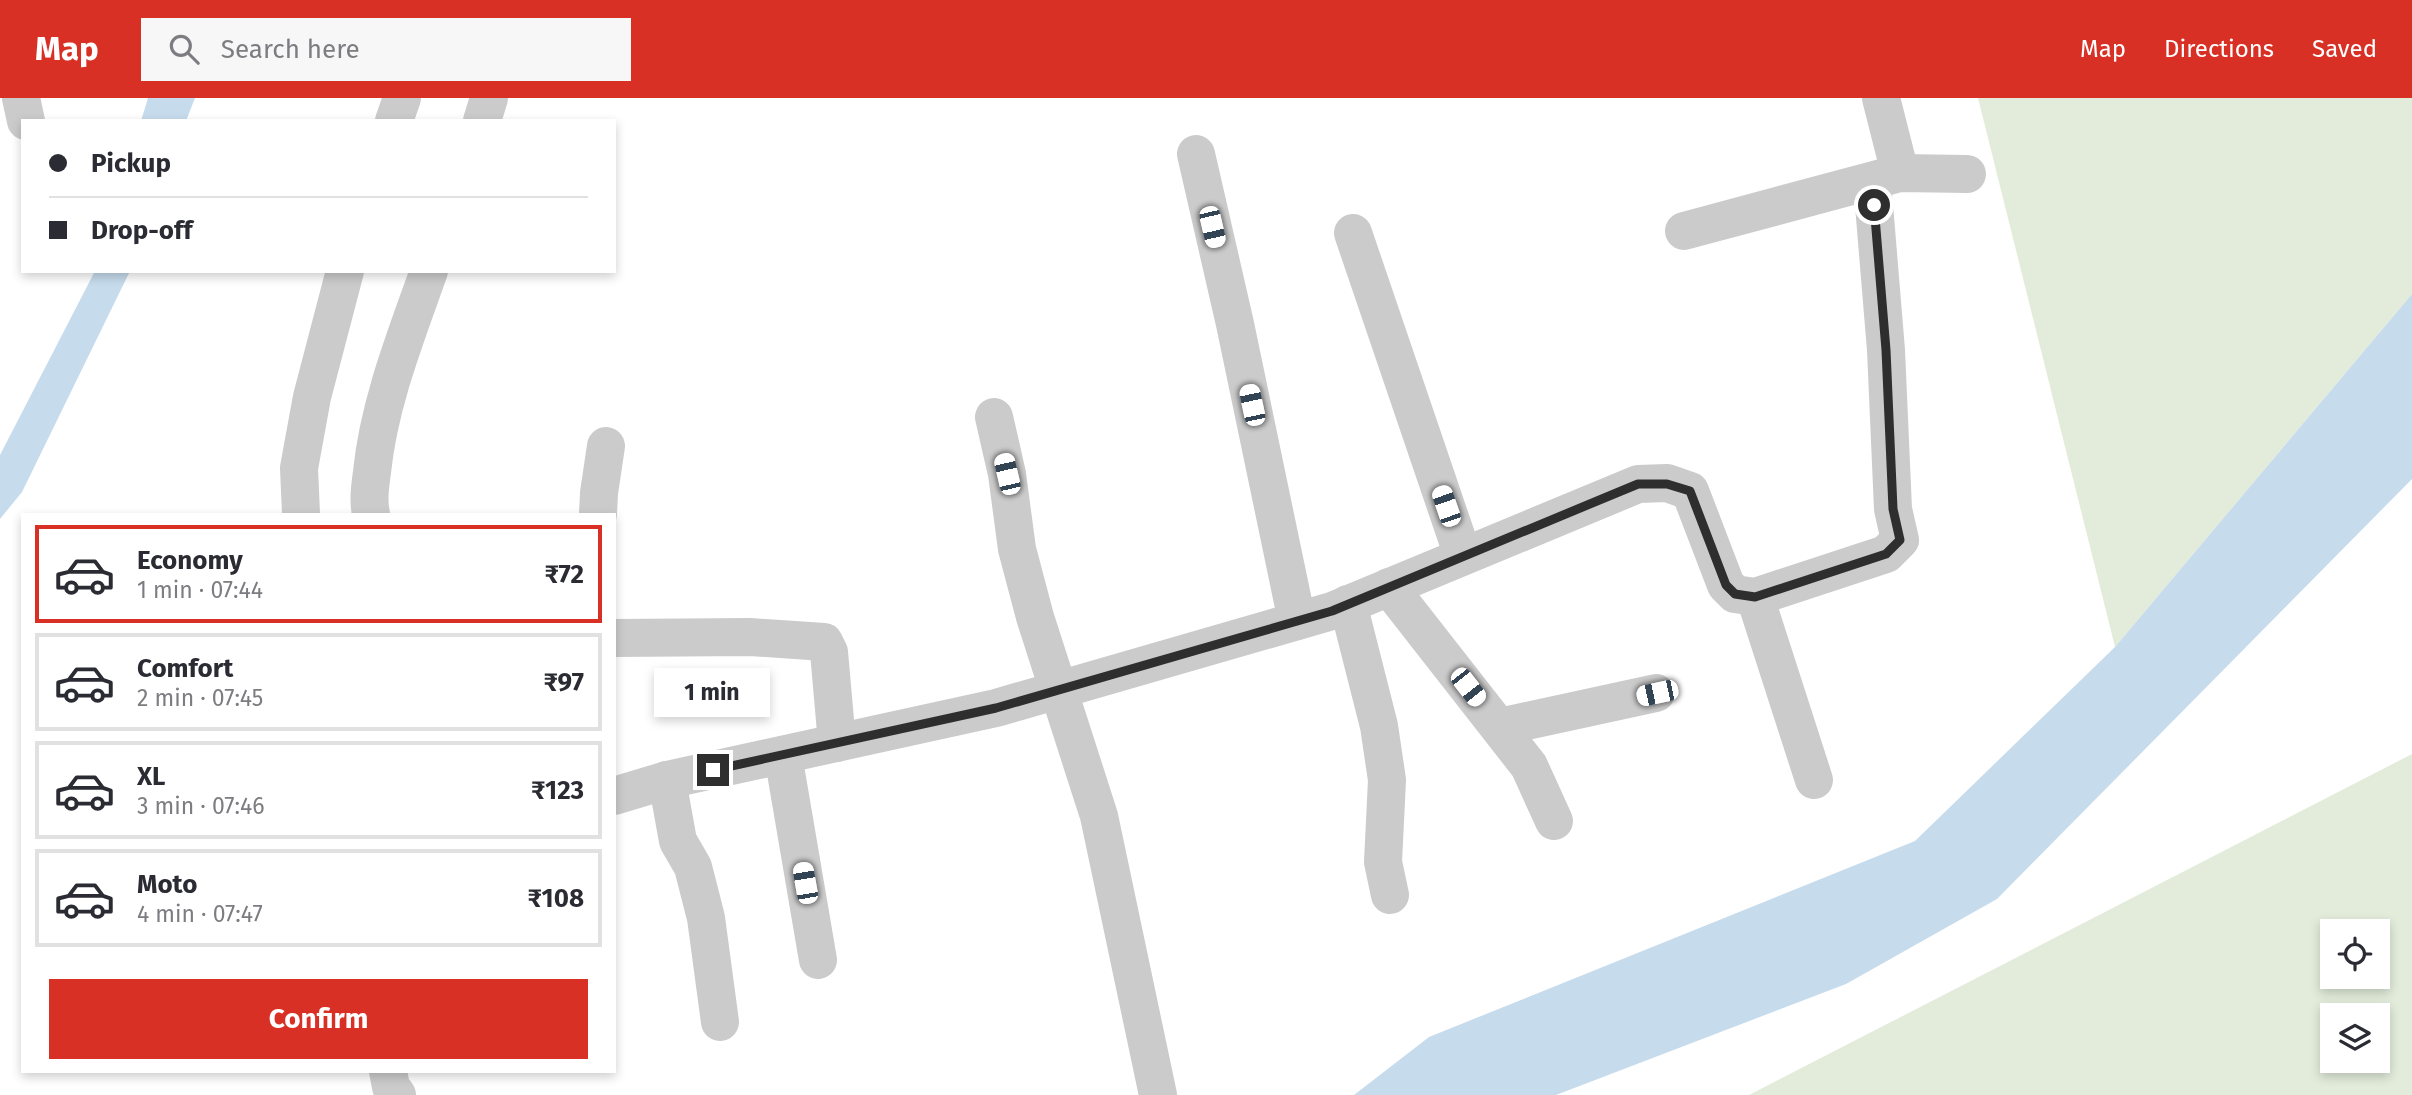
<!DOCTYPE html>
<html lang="en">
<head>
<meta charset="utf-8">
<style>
  body { margin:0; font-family:"Fira Sans",sans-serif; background:#f7f7f7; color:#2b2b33; height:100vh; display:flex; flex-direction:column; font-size:26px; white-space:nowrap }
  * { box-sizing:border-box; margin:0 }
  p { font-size:23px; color:#7c7c81 }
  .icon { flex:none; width:38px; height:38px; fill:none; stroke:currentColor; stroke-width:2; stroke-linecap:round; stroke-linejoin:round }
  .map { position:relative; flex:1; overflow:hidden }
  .drawer { position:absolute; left:21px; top:415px; width:595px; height:560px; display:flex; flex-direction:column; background:#fff; border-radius:0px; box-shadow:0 4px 10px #0003 }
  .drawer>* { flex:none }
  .guide { position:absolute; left:21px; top:21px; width:595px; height:154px; border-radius:0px; box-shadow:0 4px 10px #0003; display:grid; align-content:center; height:154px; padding:0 28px; background:#fff }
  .buttons { position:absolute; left:2320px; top:821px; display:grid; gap:14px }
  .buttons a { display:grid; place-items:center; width:70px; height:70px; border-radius:0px; background:#fff; box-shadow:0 4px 10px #0003; font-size:35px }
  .end { position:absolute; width:32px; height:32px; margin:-16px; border:9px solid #2e2e2e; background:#fff; box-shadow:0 0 0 4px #fff }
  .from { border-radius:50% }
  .bubble { position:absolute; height:49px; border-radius:0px; background:#fff; box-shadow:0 4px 10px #0003; font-size:23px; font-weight:700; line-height:49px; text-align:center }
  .car { position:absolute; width:21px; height:42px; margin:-21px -10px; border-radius:9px; box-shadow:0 0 5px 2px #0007; background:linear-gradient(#fff 24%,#345 0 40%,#fff 0 76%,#345 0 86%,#fff 0) }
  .guide b { display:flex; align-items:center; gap:24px; height:66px; font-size:26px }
  .guide b+b { border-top:2px solid #e1e1e2 }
  .guide i { width:18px; height:18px; background:#2b2b33 }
  ul { padding:12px 0 0; list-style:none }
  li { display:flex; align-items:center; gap:21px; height:98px; margin:0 14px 10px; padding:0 14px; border:4px solid #e1e1e2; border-radius:0px }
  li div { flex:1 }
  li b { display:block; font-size:26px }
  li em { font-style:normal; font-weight:700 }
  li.active { border-color:#d93025 }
  li>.icon { width:63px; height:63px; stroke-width:1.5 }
  .button { display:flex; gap:14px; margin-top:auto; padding:14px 28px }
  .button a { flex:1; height:80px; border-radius:0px; background:#d93025; color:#fff; font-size:28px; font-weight:700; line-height:80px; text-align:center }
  header { display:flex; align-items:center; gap:42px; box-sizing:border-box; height:98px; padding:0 35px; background:#d93025; color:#fff }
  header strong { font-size:33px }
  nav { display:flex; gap:38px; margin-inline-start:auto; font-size:24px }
  .search { width:490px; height:63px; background:#f7f7f7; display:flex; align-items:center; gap:18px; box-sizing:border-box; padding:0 24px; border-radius:0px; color:#7c7c81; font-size:26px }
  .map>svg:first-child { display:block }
  .green { fill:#e3ecdb; fill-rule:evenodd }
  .water { fill:#c6dbec }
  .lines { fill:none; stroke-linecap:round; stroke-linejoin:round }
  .minor { stroke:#cbcbcb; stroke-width:38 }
  .route { stroke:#2e2e2e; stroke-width:9 }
</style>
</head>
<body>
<header>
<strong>Map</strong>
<div class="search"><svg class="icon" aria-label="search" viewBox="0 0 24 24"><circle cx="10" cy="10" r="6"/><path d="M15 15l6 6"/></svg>Search here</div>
<nav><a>Map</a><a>Directions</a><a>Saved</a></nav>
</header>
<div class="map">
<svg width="2412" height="997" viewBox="0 0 2412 997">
  <rect width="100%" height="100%" fill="#fff"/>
  <g class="green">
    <polygon points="1978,0 2412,0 2412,196 2115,549"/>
    <path d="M2412 656V997H1749ZM2333 833H2378V878H2333ZM2333 917H2378V962H2333Z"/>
  </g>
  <g class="water">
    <polygon points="148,0 195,0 186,23 141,23"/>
    <polygon points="95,173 130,173 22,394 0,421 0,357"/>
    <polygon points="2412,196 2412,381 1997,801 1846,886 1556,997 1354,997 1429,939 1915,743 2115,549"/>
  </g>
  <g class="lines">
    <g class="minor">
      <polyline points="21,0 26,23"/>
      <polyline points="1881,0 1900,75"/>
      <polyline points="394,23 402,0"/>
      <polyline points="482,23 489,0"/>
      <polyline points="1196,56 1235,226 1297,523"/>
      <polyline points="1684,133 1900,75 1967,76"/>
      <polyline points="1353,135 1463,458"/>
      <polyline points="994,319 1007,376 1017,451 1035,519 1099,718 1158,997"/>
      <polyline points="301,416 299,370 312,299 345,173"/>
      <path d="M371 416C368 402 370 389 372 374 379 305 406 238 429 173"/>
      <polyline points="598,416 599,395 606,348"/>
      <polyline points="1389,489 1529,668 1554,723"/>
      <polyline points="1755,499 1814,682"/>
      <polyline points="1348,506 1379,628 1387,682 1383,764 1390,797"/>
      <polyline points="614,540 750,539 824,544 829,554 837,645"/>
      <polyline points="1499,629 1656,595"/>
      <polyline points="783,657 818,862"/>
      <polyline points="667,682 678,743 693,769 706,820 720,924"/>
      <polyline points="614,698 667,682 996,610 1332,513 1638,386 1667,385 1690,393 1726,487 1735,496 1755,499 1886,456 1900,442 1893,411 1886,252 1872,83"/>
      <polyline points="388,973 391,989 397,997"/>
    </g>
  </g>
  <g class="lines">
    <polyline class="route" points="713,672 996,610 1332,513 1638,386 1667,386 1690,393 1726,487 1735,496 1755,499 1886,456 1900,442 1893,411 1886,252 1874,107"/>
  </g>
</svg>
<div class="buttons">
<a><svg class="icon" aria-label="locate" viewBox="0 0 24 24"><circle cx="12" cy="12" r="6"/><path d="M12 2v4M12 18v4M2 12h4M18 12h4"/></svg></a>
<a><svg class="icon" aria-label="layers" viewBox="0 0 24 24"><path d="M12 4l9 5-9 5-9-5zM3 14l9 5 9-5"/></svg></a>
</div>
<i class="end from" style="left:1874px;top:107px"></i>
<i class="end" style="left:713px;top:672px"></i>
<div class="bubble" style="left:654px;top:570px;width:116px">1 min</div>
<i class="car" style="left:1212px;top:129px;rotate:167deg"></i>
<i class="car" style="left:1252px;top:307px;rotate:348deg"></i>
<i class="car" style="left:1007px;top:376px;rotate:347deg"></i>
<i class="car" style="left:1446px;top:408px;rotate:341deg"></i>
<i class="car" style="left:1468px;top:589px;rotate:142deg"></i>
<i class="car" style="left:1657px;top:595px;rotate:258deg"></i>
<i class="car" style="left:805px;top:785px;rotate:350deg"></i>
<div class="guide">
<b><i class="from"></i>Pickup</b>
<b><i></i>Drop-off</b>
</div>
<section class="drawer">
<ul>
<li class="active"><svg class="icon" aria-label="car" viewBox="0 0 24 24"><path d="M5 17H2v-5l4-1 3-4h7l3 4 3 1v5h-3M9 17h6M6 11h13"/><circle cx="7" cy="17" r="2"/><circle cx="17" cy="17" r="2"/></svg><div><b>Economy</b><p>1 min · 07:44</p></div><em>₹72</em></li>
<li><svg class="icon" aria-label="car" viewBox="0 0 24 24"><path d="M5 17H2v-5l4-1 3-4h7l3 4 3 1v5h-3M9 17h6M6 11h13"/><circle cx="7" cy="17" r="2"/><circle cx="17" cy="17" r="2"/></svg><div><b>Comfort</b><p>2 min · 07:45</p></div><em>₹97</em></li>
<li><svg class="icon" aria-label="car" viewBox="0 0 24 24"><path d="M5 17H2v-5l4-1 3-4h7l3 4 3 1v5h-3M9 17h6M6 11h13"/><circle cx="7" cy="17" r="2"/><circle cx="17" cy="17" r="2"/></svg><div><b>XL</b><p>3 min · 07:46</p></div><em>₹123</em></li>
<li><svg class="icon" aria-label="car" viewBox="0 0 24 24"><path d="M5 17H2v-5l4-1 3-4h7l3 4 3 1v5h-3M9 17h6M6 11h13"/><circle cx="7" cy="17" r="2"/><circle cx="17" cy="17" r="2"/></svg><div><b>Moto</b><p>4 min · 07:47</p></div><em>₹108</em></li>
</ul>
<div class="button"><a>Confirm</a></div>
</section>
</div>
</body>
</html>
